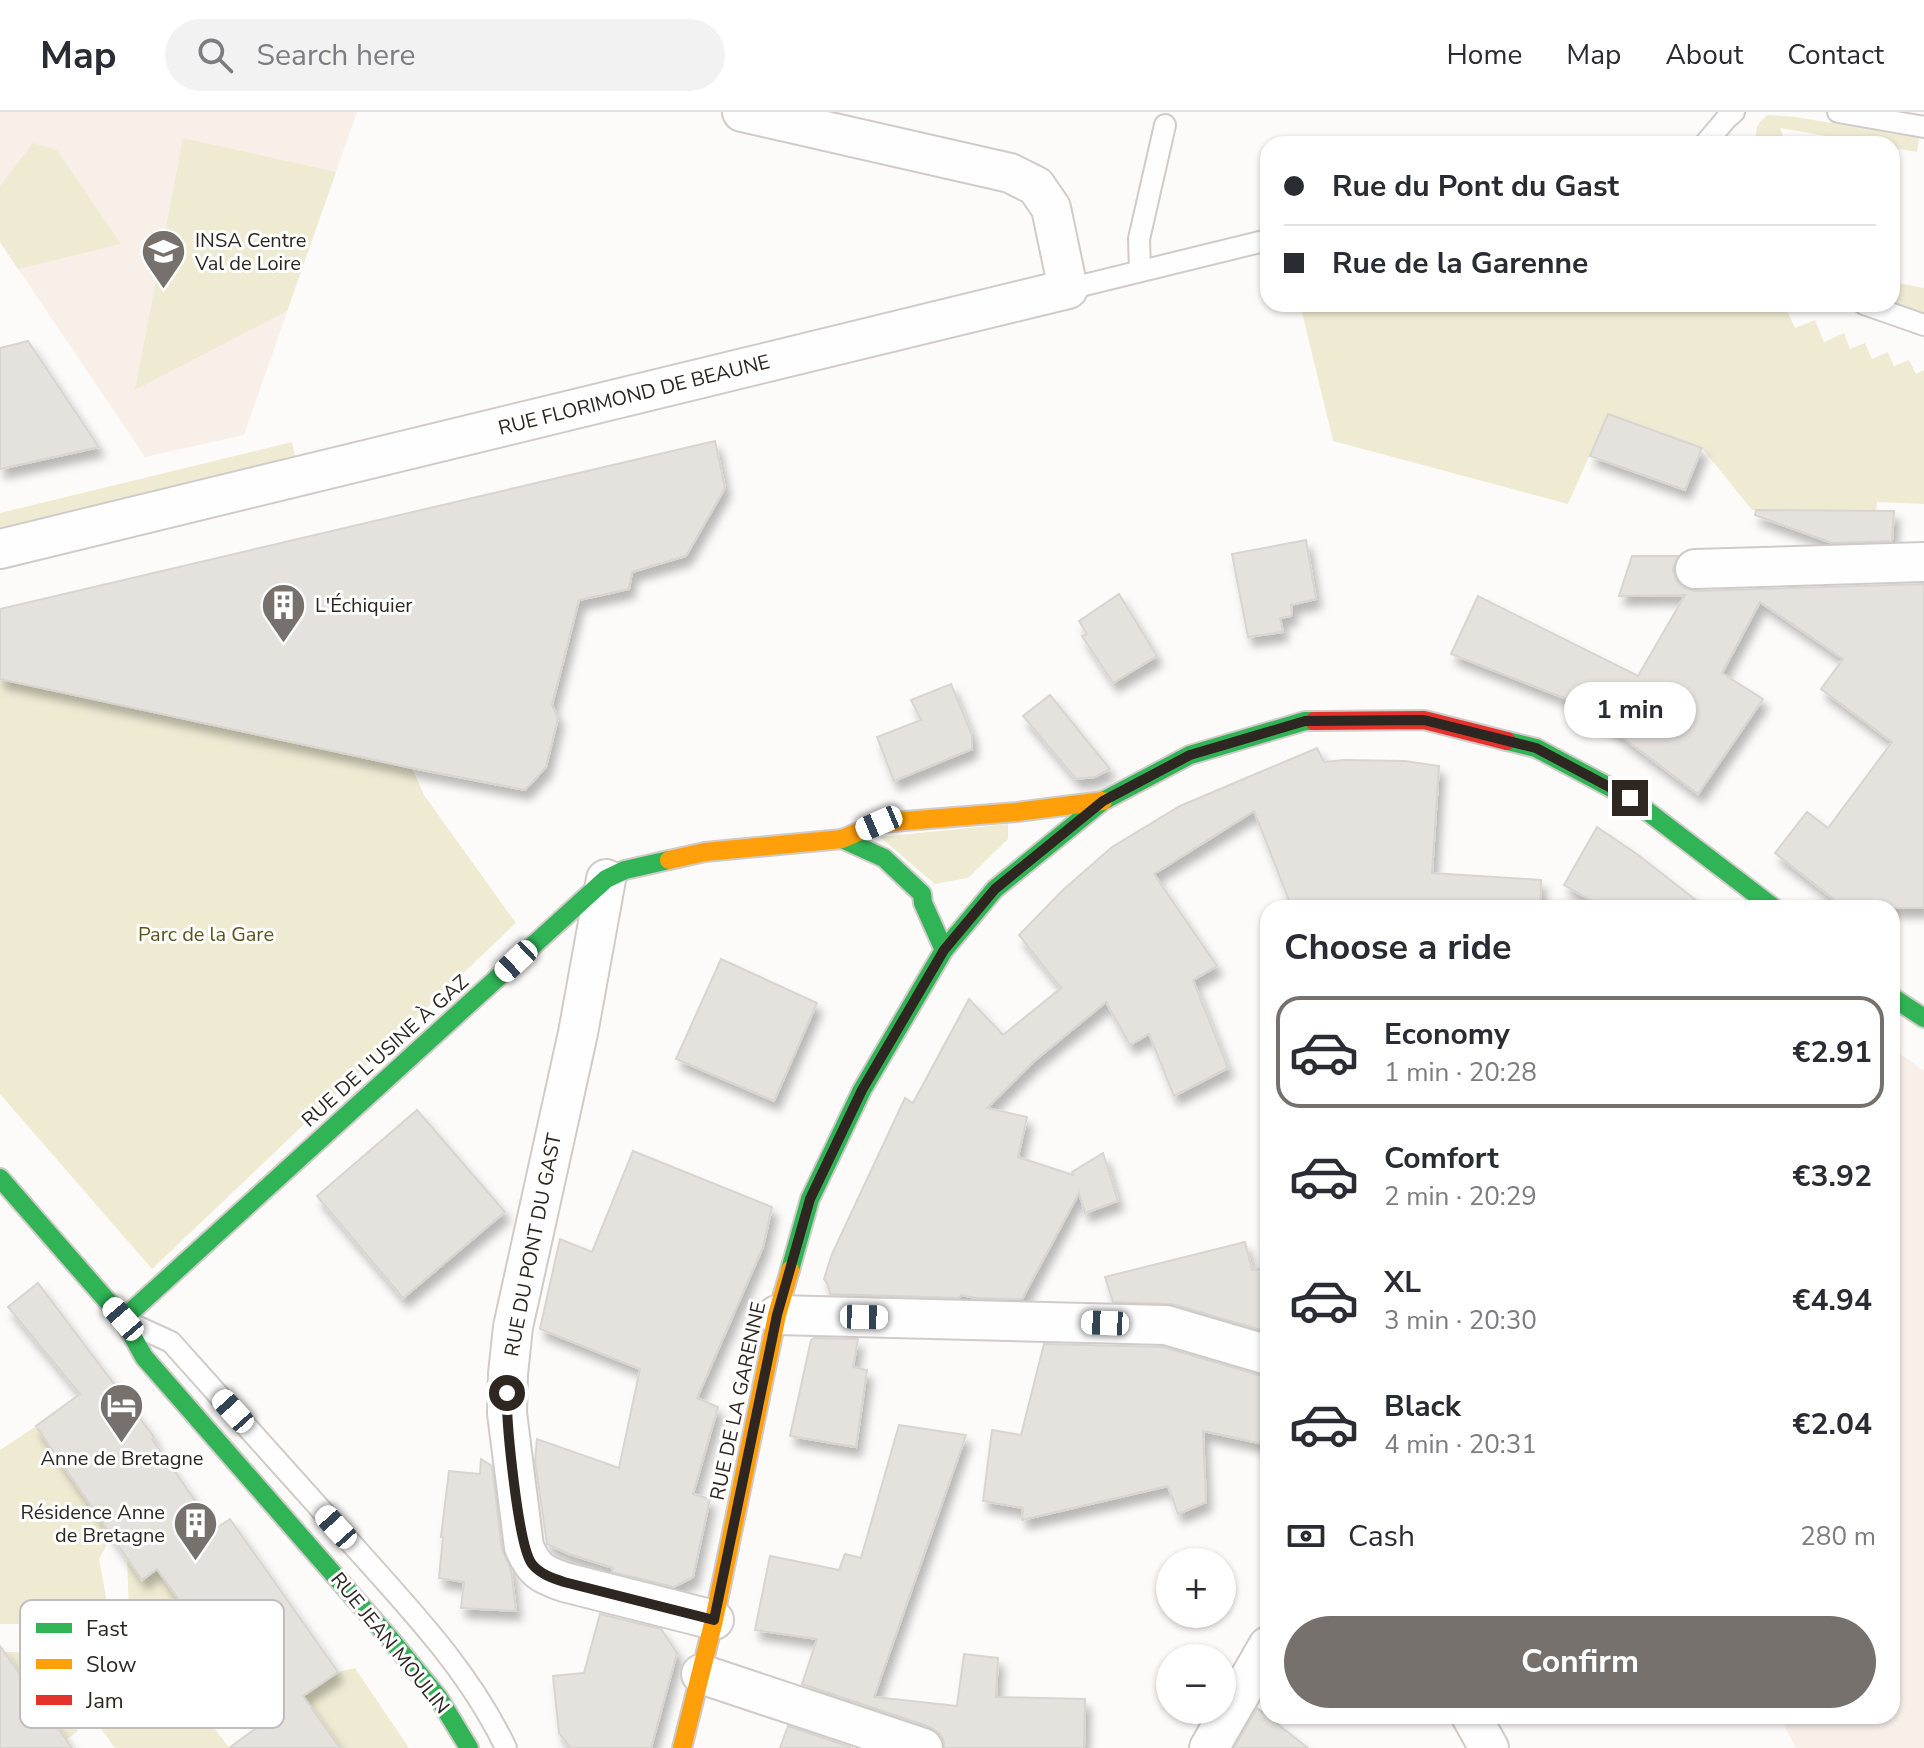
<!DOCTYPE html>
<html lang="en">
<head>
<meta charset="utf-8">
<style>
  body { margin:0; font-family:"Nunito Sans",sans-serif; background:#f2f2f3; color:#2b2b33; height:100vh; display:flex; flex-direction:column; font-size:30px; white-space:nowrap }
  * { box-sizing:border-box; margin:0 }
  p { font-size:26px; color:#7c7c81 }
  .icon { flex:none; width:44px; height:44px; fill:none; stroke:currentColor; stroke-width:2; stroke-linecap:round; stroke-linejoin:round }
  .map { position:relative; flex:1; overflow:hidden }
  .sheet { position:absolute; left:1260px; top:788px; width:640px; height:824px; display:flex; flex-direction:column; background:#fff; border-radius:24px; box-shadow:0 2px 6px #0004 }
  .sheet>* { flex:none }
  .hud { position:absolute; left:1260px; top:24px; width:640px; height:176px; border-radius:24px; box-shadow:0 2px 6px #0004; display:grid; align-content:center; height:176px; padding:0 24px; background:#fff }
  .controls { position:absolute; left:1156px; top:1436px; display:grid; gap:16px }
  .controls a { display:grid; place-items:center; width:80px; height:80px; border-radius:50%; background:#fff; box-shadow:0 2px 6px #0004; font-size:40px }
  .end { position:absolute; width:36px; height:36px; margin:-18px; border:10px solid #2d2621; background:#fff; box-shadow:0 0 0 4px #fff }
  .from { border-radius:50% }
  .bubble { position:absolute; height:56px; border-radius:28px; background:#fff; box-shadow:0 2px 6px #0004; font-size:26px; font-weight:700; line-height:56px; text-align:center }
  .car { position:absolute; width:24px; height:48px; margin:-24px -12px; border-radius:10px; box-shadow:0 0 6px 2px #0007; background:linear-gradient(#fff 24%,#345 0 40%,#fff 0 76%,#345 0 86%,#fff 0) }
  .hud b { display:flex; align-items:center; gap:28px; height:76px; font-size:30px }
  .hud b+b { border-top:2px solid #e1e1e2 }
  .hud i { width:20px; height:20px; background:#2b2b33 }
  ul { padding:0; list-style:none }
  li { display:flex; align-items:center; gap:24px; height:112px; margin:0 16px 12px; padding:0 8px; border:4px solid transparent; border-radius:24px }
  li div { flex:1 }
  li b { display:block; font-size:30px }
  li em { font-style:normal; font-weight:700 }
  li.active { border-color:#76716d }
  li>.icon { width:72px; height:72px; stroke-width:1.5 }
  h2 { padding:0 24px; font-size:36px; line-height:96px }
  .pay { display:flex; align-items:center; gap:20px; height:88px; padding:0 24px; font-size:30px }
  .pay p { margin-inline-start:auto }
  .primary-button { display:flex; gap:16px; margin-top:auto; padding:16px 24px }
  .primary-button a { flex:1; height:92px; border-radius:48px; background:#76716d; color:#fff; font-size:32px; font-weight:700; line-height:92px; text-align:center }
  header { display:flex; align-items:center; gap:48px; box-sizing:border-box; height:112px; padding:0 40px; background:#fff; border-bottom:2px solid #e1e1e2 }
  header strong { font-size:38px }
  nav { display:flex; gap:44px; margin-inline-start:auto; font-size:28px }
  .search { width:560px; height:72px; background:#f2f2f3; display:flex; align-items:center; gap:20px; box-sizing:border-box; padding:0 28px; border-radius:44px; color:#7c7c81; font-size:30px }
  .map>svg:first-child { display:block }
  .built { fill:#f9efe9 }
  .green { fill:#efebd3 }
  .building { fill:#e5e2de; stroke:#d8d4d0; stroke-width:2; filter:url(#shadow) }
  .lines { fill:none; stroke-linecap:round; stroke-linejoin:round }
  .lane-casing { stroke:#d0cbc8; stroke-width:24 }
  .street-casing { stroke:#d0cbc8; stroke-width:42 }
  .fast-casing { stroke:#d0cbc8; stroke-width:22 }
  .slow-casing { stroke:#d0cbc8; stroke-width:22 }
  .jam-casing { stroke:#d0cbc8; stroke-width:22 }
  .lane { stroke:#fffefe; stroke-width:20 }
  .street { stroke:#fffefe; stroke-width:38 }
  .fast { stroke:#30b455; stroke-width:18 }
  .slow { stroke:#ff9f0a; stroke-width:18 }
  .jam { stroke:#e5322d; stroke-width:18 }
  .route { stroke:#2d2621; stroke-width:10 }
  .labels { text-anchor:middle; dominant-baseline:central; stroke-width:6; stroke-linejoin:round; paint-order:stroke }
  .poi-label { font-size:20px; fill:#2d2621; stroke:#fff; text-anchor:start }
  .street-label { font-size:20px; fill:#2d2621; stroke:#fff }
  .park-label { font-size:20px; fill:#5b531a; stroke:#fff }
  .key { fill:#fff; stroke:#c0bebc; stroke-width:2 }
  .key-label { font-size:22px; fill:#2d2621 }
</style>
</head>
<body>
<header>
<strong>Map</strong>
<div class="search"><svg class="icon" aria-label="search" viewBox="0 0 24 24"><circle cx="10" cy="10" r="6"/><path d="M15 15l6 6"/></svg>Search here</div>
<nav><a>Home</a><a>Map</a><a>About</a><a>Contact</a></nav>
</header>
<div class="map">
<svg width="1924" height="1636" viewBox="0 0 1924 1636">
  <defs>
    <filter id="shadow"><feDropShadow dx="5" dy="9" stdDeviation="4" flood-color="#0004"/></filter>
  </defs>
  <rect width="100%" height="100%" fill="#fdfbf9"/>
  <g class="built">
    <polygon points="0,0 357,0 244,323 145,345 0,130"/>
    <polygon points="1892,936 1924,959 1924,1636 1796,1636 1779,1604 1892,1604"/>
  </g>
  <g class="green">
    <path d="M1768 3 1796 5 1919 26 1917 40 1892 36V32H1872L1780 16 1786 32H1757C1754 19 1757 10 1768 3Z"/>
    <polygon points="183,26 336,60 287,199 135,278"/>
    <polygon points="33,31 57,38 121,132 18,157 0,130 0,74"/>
    <polygon points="1892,170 1924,176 1924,200 1892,190"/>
    <polygon points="1300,192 1784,192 1795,216 1815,208 1824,230 1844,221 1850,237 1865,231 1872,247 1888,240 1894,254 1909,248 1916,262 1924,258 1924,392 1877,390 1874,413 1835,398 1752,398 1702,336 1608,302 1568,392 1333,329"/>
    <polygon points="292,330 295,344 0,416 0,401"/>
    <polygon points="0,567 412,656 424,683 516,811 152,1157 0,982"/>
    <polygon points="1008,712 1008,727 968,766 935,772 880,725"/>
    <polygon points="36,1314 112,1423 99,1447 111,1512 106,1533 85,1549 73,1553 59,1542 44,1522 18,1512 0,1512 0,1338"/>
    <path d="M127 1445 157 1457 181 1491C165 1501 155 1510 136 1507L129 1498Z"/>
    <polygon points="151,1530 229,1636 115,1636 77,1584"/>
    <polygon points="0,1540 17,1540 31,1545 78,1619 66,1628 10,1547 0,1547"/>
    <polygon points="355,1556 409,1636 340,1636 303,1584 338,1560"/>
  </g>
  <g class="building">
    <polygon points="28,229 99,335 0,357 0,236"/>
    <polygon points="1608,302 1702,336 1685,378 1590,344"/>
    <polygon points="715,329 725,376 686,444 632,460 629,477 579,488 552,593 558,606 546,655 525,678 412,656 0,567 0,497"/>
    <polygon points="1756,398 1894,399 1892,429 1832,431 1755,403"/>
    <polygon points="1306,428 1316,487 1291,493 1292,504 1280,506 1283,520 1248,525 1232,442"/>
    <polygon points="1632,444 1678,444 1673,457 1676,468 1684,476 1695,479 1924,472 1924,796 1845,796 1775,741 1807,700 1828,716 1892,630 1821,577 1843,547 1760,490 1722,561 1763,587 1698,682 1577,591 1451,542 1478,484 1638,564 1685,483 1619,484"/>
    <polygon points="1119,482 1157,544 1113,571 1082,524 1087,522 1079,509"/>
    <polygon points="951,572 972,623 972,637 894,669 877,625 921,608 911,588"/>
    <polygon points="1050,583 1110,657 1095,665 1076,667 1023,604"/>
    <polygon points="1317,636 1324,650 1344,648 1405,649 1439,654 1432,761 1541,768 1540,796 1292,796 1254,699 1154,762 1217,854 1193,868 1228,956 1174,984 1149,922 1130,933 1106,890 1033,950 987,996 1027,1005 1018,1045 1073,1063 1072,1060 1103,1041 1118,1089 1085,1101 1079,1081 1022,1187 976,1186 961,1183 959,1186 830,1182 828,1173 824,1167 832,1142 905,986 913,991 969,887 1003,923 1061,876 1019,823 1063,778 1112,735 1180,694"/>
    <polygon points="1597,715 1637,742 1706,796 1605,796 1564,773"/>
    <polygon points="721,847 817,891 774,989 676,947"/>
    <polygon points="417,998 505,1100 403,1186 317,1084"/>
    <polygon points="633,1039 772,1095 763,1135 697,1286 718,1295 693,1382 710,1387 693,1465 674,1475 612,1460 613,1456 569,1442 547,1432 535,1349 537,1327 619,1356 640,1257 540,1217 560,1127 592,1140"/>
    <polygon points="1245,1130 1252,1158 1268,1156 1268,1220 1172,1192 1113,1190 1105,1165"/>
    <polygon points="38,1171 154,1325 152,1327 215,1417 230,1407 338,1560 303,1584 340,1636 229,1636 267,1608 241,1575 157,1457 142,1468 36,1314 80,1282 8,1195"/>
    <polygon points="814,1226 858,1227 853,1255 867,1258 856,1335 790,1324 811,1228"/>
    <polygon points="1044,1232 1163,1235 1262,1264 1268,1264 1268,1333 1203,1319 1206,1390 1178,1402 1168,1374 1022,1408 1023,1396 983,1389 992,1318 1021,1323"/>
    <polygon points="899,1313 966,1323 874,1585 957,1594 964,1542 998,1546 996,1585 1085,1587 1084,1636 944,1636 944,1631 940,1622 930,1615 802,1572 817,1527 755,1518 770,1444 839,1458 845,1442 861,1446"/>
    <polygon points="481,1347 492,1354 502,1438 511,1458 516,1499 461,1496 464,1470 439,1466 443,1425 441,1425 449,1359 480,1362"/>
    <polygon points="600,1502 661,1517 677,1541 651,1636 571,1636 559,1621 553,1564 584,1561"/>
    <polygon points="0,1534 72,1636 0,1636"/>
    <polygon points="1257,1596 1308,1636 1234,1636"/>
    <polygon points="788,1614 853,1636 780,1636"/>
  </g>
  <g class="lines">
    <defs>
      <g id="lane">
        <polyline points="1838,0 1924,15"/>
        <polyline points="1705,32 1726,7 1734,0"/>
        <polyline points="1140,159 1139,127 1165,13"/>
        <polyline points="1068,177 1268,128"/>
        <polyline points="1864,192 1924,213"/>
        <path d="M134 1213 171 1230C231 1297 291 1364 351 1431 408 1495 469 1558 506 1636"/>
      </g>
      <g id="street">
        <polyline points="0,437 1068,177 1051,96 1036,74 1010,61 742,0"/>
        <polyline points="1695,457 1924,450"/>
        <path d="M606 767 578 921 513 1215 508 1262 507 1301 524 1435C534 1458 541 1462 564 1470L714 1508"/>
        <polyline points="777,1203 1166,1213 1268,1243"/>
        <polyline points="701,1562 923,1636"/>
        <polyline points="1471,1604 1489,1636"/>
        <polyline points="1209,1636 1268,1534"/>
      </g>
      <g id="fast">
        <polyline points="1507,629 1536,636 1630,686 1774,796"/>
        <polyline points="842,727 884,746 922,782 923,791 944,838"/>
        <polyline points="1892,885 1924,906"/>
        <polyline points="0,1066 123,1207 144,1245 391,1528 438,1585 469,1636"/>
        <polyline points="790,1158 810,1087 862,978 944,838 995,777 1103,689 1190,643 1305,609 1314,609"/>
        <polyline points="123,1207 606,767 625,758 669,748"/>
      </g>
      <g id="slow">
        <polyline points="669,748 705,740 842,727 879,711 1017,700 1103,689"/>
        <polyline points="682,1636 714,1508 777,1203 790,1158"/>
      </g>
      <polyline id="jam" points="1314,609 1424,608 1507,629"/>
    </defs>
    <use href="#lane" class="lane-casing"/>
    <use href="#street" class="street-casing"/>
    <use href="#fast" class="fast-casing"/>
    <use href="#slow" class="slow-casing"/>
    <use href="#jam" class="jam-casing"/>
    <use href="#lane" class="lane"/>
    <use href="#street" class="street"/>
    <use href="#fast" class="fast"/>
    <use href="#slow" class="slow"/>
    <use href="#jam" class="jam"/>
  </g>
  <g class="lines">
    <path class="route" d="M507 1281C506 1309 518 1434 532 1452 540 1462 552 1466 564 1470L714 1508 777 1203 810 1087 862 978 944 838 995 777 1103 689 1190 643 1305 609 1424 608 1536 636 1630 686"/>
  </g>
  <defs>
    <symbol id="university-pin" viewBox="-11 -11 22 30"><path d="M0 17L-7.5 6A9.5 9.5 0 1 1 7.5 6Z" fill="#76716d" stroke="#fff"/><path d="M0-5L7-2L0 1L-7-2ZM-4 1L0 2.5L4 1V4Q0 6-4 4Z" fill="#fff"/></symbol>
    <symbol id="building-pin" viewBox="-11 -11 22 30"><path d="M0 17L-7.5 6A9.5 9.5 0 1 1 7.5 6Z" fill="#76716d" stroke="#fff"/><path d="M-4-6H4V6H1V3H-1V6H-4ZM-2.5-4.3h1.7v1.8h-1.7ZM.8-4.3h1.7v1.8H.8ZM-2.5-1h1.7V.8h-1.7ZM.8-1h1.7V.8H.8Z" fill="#fff"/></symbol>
    <symbol id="hotel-pin" viewBox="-11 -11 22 30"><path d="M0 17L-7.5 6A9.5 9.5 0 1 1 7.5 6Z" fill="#76716d" stroke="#fff"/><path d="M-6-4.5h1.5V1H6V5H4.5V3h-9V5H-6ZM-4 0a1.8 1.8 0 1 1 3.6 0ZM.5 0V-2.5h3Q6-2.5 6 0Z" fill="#fff"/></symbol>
  </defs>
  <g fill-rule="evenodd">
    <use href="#university-pin" x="138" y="114" width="51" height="69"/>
    <use href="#building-pin" x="258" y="468" width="51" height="69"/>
    <use href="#hotel-pin" x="96" y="1268" width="51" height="69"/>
    <use href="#building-pin" x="170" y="1386" width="51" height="69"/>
  </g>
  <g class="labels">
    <g class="poi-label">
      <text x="195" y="128">INSA Centre<tspan x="195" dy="23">Val de Loire</tspan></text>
      <text x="315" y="493">L'Échiquier</text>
      <text x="122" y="1346" text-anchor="middle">Anne de Bretagne</text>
      <text x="165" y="1400" text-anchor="end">Résidence Anne<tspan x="165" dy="23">de Bretagne</tspan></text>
    </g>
    <g class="street-label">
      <text transform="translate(634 283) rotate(-14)">RUE FLORIMOND DE BEAUNE</text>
      <text transform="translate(385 939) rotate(-42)">RUE DE L'USINE À GAZ</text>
      <text transform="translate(533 1133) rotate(-79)">RUE DU PONT DU GAST</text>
      <text transform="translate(738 1289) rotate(-78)">RUE DE LA GARENNE</text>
      <text transform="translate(390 1531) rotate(51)">RUE JEAN MOULIN</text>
    </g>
    <g class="park-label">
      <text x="206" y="822">Parc de la Gare</text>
    </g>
  </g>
  <rect x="20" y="1488" width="264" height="128" rx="12" class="key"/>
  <rect x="36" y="1511" width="36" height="10" fill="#30b455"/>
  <rect x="36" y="1547" width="36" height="10" fill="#ff9f0a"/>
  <rect x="36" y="1583" width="36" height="10" fill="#e5322d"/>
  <g class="key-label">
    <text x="86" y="1524">Fast</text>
    <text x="86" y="1560">Slow</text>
    <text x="86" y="1596">Jam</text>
  </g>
</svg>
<div class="controls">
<a>+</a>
<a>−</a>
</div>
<i class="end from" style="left:507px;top:1281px"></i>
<i class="end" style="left:1630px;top:686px"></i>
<div class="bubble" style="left:1564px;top:570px;width:132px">1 min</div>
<i class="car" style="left:879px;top:711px;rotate:247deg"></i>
<i class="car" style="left:516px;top:849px;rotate:227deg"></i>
<i class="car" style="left:864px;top:1205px;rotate:91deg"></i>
<i class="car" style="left:123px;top:1207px;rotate:319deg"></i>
<i class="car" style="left:1105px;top:1211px;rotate:272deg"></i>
<i class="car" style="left:233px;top:1299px;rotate:318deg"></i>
<i class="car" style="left:336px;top:1415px;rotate:318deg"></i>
<div class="hud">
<b><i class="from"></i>Rue du Pont du Gast</b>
<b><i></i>Rue de la Garenne</b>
</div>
<section class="sheet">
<h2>Choose a ride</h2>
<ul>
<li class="active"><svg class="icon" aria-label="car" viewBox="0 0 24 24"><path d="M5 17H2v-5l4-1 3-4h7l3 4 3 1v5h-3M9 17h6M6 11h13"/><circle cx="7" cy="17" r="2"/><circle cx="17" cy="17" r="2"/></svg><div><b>Economy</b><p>1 min · 20:28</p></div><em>€2.91</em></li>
<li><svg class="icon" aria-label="car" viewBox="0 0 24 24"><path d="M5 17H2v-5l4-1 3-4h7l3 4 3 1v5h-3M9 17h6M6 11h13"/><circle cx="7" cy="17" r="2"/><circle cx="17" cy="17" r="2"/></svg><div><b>Comfort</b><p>2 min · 20:29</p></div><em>€3.92</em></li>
<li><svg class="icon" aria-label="car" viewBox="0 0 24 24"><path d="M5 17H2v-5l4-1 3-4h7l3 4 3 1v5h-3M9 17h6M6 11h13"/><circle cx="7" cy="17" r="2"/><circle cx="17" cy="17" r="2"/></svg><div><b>XL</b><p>3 min · 20:30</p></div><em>€4.94</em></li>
<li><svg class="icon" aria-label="car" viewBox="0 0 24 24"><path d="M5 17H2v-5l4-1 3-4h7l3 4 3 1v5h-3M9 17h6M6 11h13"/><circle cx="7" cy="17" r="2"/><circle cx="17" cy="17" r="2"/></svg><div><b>Black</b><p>4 min · 20:31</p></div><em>€2.04</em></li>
</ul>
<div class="pay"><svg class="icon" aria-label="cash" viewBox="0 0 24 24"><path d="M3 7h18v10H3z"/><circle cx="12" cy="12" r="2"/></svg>Cash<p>280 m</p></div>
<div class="primary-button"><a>Confirm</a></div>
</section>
</div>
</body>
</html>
